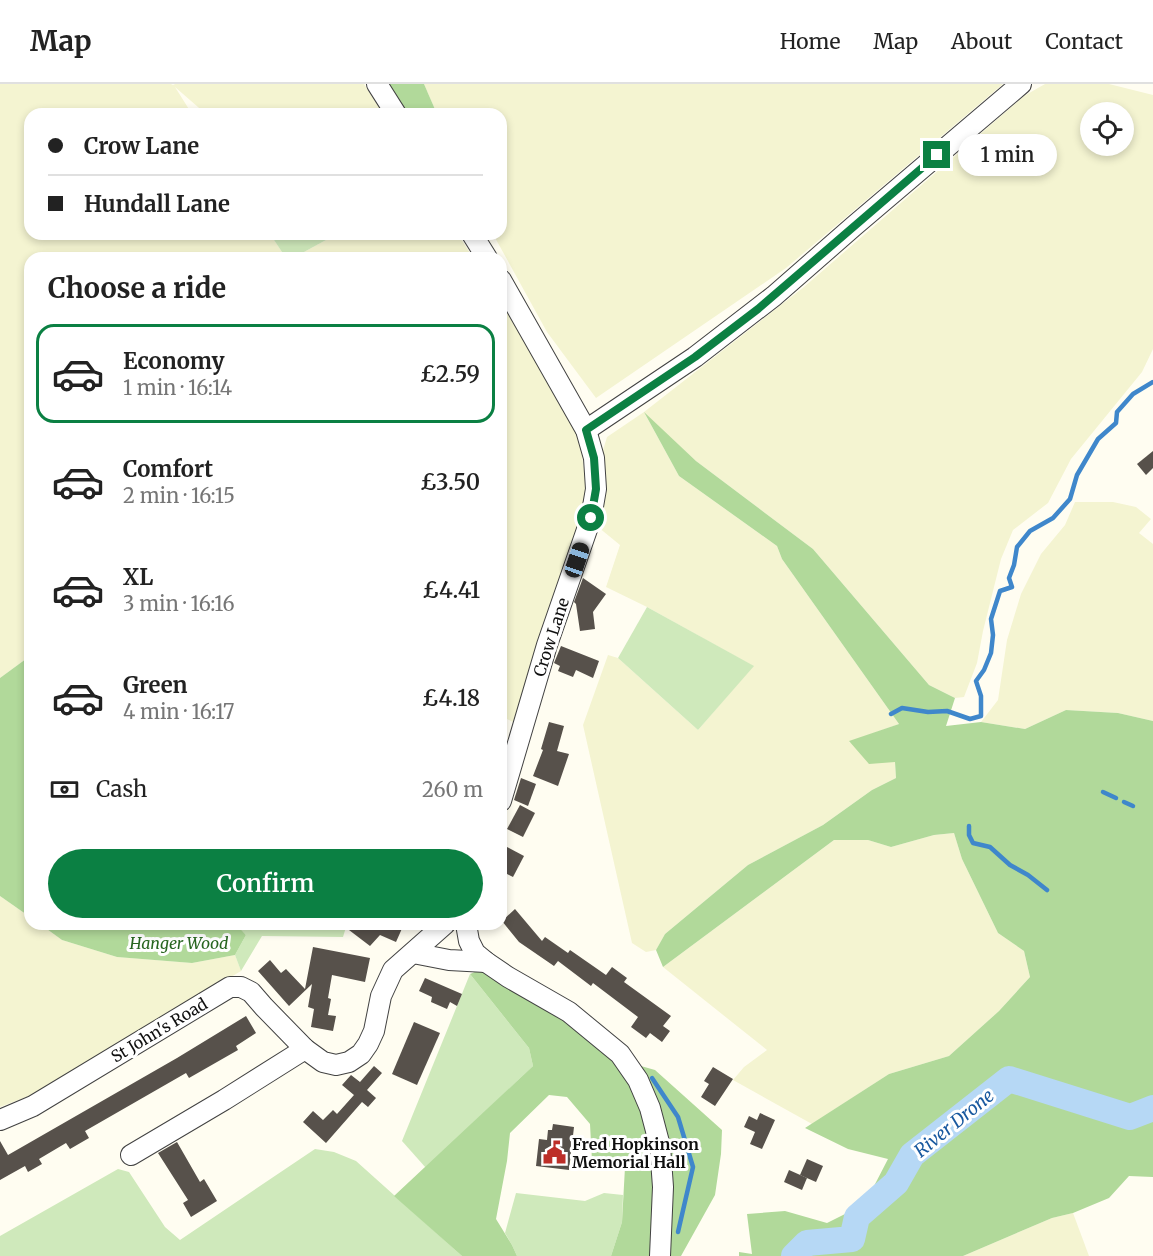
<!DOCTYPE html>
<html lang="en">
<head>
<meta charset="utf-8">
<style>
  body { margin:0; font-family:Merriweather,serif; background:#f6f6f6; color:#222; height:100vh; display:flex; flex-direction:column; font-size:22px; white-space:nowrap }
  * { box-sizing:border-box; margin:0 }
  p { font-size:20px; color:#767676 }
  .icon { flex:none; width:33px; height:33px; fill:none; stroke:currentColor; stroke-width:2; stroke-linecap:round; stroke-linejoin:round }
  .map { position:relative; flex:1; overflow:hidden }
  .side { position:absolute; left:24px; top:168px; width:483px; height:678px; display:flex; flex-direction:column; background:#fff; border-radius:18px; box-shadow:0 3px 9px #0003 }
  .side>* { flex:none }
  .top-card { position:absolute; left:24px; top:24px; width:483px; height:132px; border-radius:18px; box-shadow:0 3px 9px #0003; display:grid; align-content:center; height:132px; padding:0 24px; background:#fff }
  .buttons { position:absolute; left:1080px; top:18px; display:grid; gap:12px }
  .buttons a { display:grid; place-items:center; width:54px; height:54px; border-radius:50%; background:#fff; box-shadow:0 3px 9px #0003; font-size:30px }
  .end { position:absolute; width:27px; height:27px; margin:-14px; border:8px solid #0b8043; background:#fff; box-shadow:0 0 0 3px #fff }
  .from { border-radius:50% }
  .bubble { position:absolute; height:42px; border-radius:21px; background:#fff; box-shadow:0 3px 9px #0003; font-size:20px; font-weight:600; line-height:42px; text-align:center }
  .car { position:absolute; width:18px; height:36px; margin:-18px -9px; border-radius:8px; box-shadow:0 0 4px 2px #0007; background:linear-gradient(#222 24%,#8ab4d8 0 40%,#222 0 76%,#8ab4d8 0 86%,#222 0) }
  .top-card b { display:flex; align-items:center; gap:21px; height:57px; font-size:22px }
  .top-card b+b { border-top:2px solid #e0e0e0 }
  .top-card i { width:15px; height:15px; background:#222 }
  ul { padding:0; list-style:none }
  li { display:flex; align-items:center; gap:18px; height:99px; margin:0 12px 9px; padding:0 12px; border:3px solid transparent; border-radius:18px }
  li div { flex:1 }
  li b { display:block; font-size:22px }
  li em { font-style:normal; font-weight:600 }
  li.selected { border-color:#0b8043 }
  li>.icon { width:54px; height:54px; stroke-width:1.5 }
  h2 { padding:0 24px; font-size:27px; line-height:72px }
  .pay { display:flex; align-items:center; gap:15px; height:66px; padding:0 24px; font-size:22px }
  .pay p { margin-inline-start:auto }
  .action { display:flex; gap:12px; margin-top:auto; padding:12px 24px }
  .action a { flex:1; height:69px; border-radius:36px; background:#0b8043; color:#fff; font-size:24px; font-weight:600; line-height:69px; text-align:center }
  header { display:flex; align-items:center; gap:36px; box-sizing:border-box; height:84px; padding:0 30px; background:#fff; border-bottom:2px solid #e0e0e0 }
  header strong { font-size:28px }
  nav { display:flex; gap:33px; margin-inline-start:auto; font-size:21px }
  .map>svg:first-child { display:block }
  .farmland { fill:#f4f4d1; fill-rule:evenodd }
  .green { fill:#cfe9bb }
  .forest { fill:#b1d99a }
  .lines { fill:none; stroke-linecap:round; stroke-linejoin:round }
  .stream { stroke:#3f87cb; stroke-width:4.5 }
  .river { stroke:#b6d8f5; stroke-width:26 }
  .building { fill:#57514b }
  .minor-casing { stroke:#424242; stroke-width:22 }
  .minor { stroke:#fff; stroke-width:20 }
  .route { stroke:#0b8043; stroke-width:8 }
  .labels { text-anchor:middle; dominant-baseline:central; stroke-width:6; stroke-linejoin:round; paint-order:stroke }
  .street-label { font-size:16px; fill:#0f0f0f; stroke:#fff }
  .park-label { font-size:16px; font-style:italic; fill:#286620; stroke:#fff }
  .poi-label { font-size:16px; font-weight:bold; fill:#0f0f0f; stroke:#fff; text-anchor:start }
  .water-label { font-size:18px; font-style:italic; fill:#19599f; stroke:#fff }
</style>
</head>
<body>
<header>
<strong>Map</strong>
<nav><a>Home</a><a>Map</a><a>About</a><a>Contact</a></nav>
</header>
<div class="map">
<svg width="1153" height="1172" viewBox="0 0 1153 1172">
  <rect width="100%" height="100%" fill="#fffdf1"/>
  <g class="farmland">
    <polygon points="0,0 171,0 173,1 175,0 364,0 383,30 206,30 175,3 192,30 30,30 30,150 270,150 286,174 30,174 30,572 0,594"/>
    <polygon points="424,0 1003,0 786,184 596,314 547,248 493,150 501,150 501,30 437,30"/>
    <path d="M1045 0H1109L1153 11V265L1142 288 1071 375 1048 419 1013 446 1001 475 983 547 977 579 964 613 955 614 929 601 813 465 696 377 645 330 679 392 777 462 782 475 899 640 849 658 895 678 896 694 872 706 823 741 748 781 665 850 656 866 646 868 632 859 583 641 608 571 618 574 698 646 753 582 647 523 606 503 620 461 598 443 600 376 607 353 644 328 804 203 1024 12ZM1090 28H1124V62H1090Z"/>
    <polygon points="337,150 458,150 473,174 293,174"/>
    <polygon points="501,218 533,268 579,352 585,393 585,425 513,638 501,632"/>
    <polygon points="1075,418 1113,418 1136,423 1151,435 1139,449 1153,460 1153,637 1118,629 1066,626 1025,645 981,638 998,616 1007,556 1021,510 1041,470 1065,441"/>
    <polygon points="954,749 962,775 998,849 1024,867 1030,893 999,927 949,972 889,990 812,1040 733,996 744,983 767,966 663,883 834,756 868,756 891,763 934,751"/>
    <polygon points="0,812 30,833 30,840 40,840 62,856 117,873 192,879 235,871 241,887 34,1010 0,1023"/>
    <polygon points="1073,1129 1089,1172 963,1172 1052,1134"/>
  </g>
  <g class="green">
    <polygon points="270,150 337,150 293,174 286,174"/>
    <polygon points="647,523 754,582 698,646 618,574"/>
    <polygon points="236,840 347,840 343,853 262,852 241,887 235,871 246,851"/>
    <polygon points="470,890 529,964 533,982 426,1084 402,1057"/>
    <polygon points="315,1065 334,1068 356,1077 462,1172 0,1172 0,1152 118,1085 129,1088 165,1143 180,1156"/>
    <polygon points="516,1109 585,1117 604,1109 623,1111 622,1138 611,1172 517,1172 512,1161 505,1149"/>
  </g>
  <g class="forest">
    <polygon points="384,0 424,0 437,30 400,30"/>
    <polygon points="644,328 696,377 813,465 929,601 955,614 946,642 981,638 1025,645 1066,626 1118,629 1153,637 1153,1093 1129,1092 1109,1114 1073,1129 1052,1134 963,1172 739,1172 739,1168 752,1170 747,1130 785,1127 827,1139 845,1130 873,1104 888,1075 848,1065 805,1044 889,990 949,972 999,927 1030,893 1024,867 998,849 962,775 954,749 934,751 891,763 868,756 834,756 663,883 656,866 665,850 748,781 823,741 872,706 896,694 895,678 869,680 849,657 899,640 782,475 777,462 679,392"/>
    <polygon points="30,572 30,833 0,812 0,594"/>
    <polygon points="40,840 236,840 246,851 235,871 192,879 117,873 62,856"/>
    <polygon points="482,885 563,933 609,973 655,986 722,1046 721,1070 715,1111 681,1172 611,1172 622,1138 625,1083 592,1077 590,1040 567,1013 549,1011 510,1049 507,1077 496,1135 512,1161 517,1172 462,1172 394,1112 533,982 529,964 470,890"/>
  </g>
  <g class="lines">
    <g class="stream">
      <polyline points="891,630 902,624 928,628 947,627 970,635 981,632 981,612 976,597 984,586 991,569 993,551 991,535 1000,507 1012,503 1009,494 1014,481 1017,463 1030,447 1053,434 1070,415 1077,391 1098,355 1116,339 1117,328 1133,310 1153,298"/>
      <polyline points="1103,708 1116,714"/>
      <polyline points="1124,718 1133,722"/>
      <polyline points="969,742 969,751 973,759 990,763 1010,781 1028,791 1047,806"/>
      <polyline points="652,994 678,1033 693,1083 678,1148"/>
    </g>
    <polyline class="river" points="794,1172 807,1159 852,1155 857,1133 896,1099 912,1071 1009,995 1130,1033 1153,1024"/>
  </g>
  <g class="building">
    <polygon points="1153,367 1153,384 1146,391 1137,380"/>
    <polygon points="583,494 606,510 593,528 595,545 580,547 576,520 574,518"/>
    <polygon points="561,562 599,577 593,594 576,586 573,593 558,587 560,582 554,579"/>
    <polygon points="549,638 564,642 557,667 569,670 558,702 533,692 543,666 541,665"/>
    <polygon points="521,694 536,700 528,722 514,716"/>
    <polygon points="520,721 535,729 523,753 507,745"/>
    <polygon points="507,763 524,772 513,793 501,787 501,775"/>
    <polygon points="515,825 542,857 545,853 568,869 570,866 606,891 612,883 627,894 624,898 671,932 663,942 670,947 662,958 650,949 646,954 631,943 638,933 593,899 591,902 558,877 554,882 519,858 502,837"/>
    <polygon points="353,840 404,840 396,858 380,851 370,862 349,846"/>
    <polygon points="313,863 370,874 365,898 332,891 328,914 331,915 328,931 336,932 333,947 311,943 314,925 308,923 312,900 289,922 258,887 270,876 281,889 286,885 305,905"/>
    <polygon points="425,894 462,910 457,922 450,918 447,925 431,918 432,913 419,907"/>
    <polygon points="246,932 256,949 236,962 238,966 189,994 186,989 85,1047 89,1054 70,1065 66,1059 39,1075 42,1080 28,1088 25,1082 0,1096 0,1057 8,1071 177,974"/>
    <polygon points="414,938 440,949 417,1001 392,990"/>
    <polygon points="374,982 382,989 367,1006 376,1014 368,1023 362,1018 326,1059 303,1038 313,1027 323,1036 333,1026 337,1030 354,1011 342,1001 351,991 360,998"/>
    <polygon points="713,983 733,995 715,1022 701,1013 709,1000 704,997"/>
    <polygon points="760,1029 775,1036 762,1065 750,1060 755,1048 744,1043 749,1032 757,1036"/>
    <polygon points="553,1040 574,1043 569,1086 536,1082 539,1055 547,1056 548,1046 552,1046"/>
    <polygon points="177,1058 200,1098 204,1095 217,1117 191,1133 183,1119 188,1116 158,1069"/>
    <polygon points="807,1075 823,1082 816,1098 800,1091"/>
    <polygon points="789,1086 807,1094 802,1106 784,1098"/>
  </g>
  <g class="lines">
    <defs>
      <g id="minor">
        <polyline points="377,0 396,30"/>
        <polyline points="472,150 487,174"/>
        <polyline points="501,196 586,346 594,374 596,405 591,434 547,561 501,717"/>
        <polyline points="586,346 695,273 774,212 854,142 1021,0"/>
        <polyline points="466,840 469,857 475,869 486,878 508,893 569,928 620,970 638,996 650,1024 660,1062 663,1103 660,1172"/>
        <polyline points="413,869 449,876 486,878"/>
        <polyline points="0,1036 33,1022 230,903 241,903 251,908 264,923 305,965 323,978 336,981 349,978 361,970 368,960 374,947 381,912 393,886 445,840"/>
        <polyline points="131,1071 224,1016 305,965"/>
      </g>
    </defs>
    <use href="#minor" class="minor-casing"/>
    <use href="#minor" class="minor"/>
  </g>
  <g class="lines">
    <polyline class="route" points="591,434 596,405 594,374 586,346 695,273 758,225 937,71"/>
  </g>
  <defs>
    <symbol id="civic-bare" viewBox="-9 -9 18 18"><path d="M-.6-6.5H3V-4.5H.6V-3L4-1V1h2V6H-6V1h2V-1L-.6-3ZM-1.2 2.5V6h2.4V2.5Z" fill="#bd2e28" stroke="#fff" stroke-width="2.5" paint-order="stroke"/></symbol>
  </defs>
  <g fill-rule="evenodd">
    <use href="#civic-bare" x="538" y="1052" width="33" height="33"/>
  </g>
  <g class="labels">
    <g class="street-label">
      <text transform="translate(551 553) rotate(-72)">Crow Lane</text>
      <text transform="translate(159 946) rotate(-31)">St John's Road</text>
    </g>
    <g class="park-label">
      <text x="179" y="859">Hanger Wood</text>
    </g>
    <g class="poi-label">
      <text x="572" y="1060">Fred Hopkinson<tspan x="572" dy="18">Memorial Hall</tspan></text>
    </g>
    <g class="water-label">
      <text transform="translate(954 1039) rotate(-39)">River Drone</text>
    </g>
  </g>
</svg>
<div class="buttons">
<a><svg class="icon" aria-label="locate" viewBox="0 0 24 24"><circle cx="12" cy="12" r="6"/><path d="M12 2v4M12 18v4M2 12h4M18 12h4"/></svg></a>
</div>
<i class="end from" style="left:591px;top:434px"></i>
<i class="end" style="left:937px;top:71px"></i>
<div class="bubble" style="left:958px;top:50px;width:99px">1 min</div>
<i class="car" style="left:577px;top:476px;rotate:19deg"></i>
<div class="top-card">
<b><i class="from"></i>Crow Lane</b>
<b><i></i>Hundall Lane</b>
</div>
<section class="side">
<h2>Choose a ride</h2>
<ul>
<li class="selected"><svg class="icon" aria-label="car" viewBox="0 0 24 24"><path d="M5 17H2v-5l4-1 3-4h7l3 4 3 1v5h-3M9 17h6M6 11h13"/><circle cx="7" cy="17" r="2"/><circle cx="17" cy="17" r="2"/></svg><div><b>Economy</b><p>1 min · 16:14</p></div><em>£2.59</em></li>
<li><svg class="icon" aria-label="car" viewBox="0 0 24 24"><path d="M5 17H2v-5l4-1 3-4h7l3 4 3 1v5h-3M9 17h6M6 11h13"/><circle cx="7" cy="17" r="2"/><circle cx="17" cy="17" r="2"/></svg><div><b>Comfort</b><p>2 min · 16:15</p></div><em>£3.50</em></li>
<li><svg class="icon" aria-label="car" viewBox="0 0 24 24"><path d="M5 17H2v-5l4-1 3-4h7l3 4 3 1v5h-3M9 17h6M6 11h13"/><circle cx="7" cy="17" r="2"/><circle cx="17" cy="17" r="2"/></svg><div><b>XL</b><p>3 min · 16:16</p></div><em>£4.41</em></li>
<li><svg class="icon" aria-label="car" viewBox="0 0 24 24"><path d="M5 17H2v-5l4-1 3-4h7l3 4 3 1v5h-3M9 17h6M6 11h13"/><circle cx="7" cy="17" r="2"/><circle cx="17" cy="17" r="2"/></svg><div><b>Green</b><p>4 min · 16:17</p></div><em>£4.18</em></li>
</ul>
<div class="pay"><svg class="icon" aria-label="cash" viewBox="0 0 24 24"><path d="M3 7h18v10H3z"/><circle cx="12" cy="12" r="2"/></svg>Cash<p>260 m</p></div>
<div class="action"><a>Confirm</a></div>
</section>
</div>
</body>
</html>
